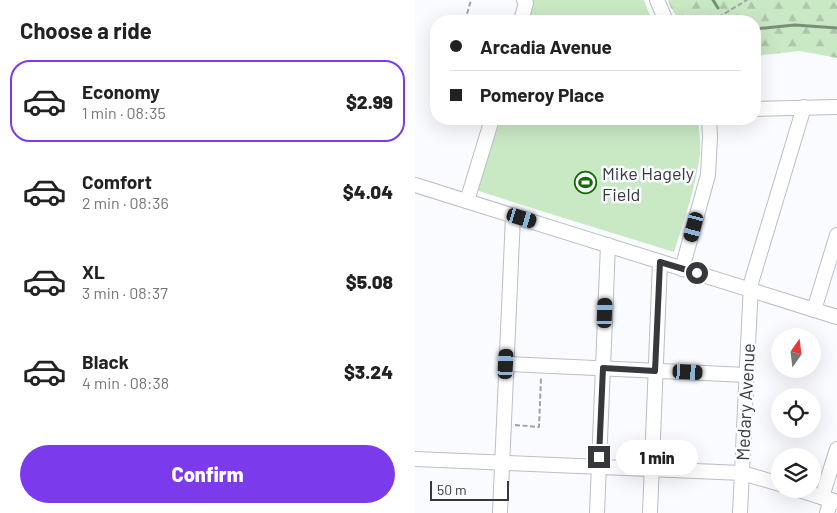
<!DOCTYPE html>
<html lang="en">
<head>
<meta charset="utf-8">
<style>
  body { margin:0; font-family:Barlow,sans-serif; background:#f2f2f2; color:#222; height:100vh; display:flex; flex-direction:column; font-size:19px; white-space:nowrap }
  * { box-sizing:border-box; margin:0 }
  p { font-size:16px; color:#767676 }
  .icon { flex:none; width:28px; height:28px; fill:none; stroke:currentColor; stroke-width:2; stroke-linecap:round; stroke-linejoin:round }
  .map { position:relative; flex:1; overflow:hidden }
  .drawer { display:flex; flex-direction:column; background:#fff; width:415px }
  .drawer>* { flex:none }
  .guide { position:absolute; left:15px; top:15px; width:331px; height:110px; border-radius:20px; box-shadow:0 5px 20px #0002; display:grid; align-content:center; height:110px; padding:0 20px; background:#fff }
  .needle { width:32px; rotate:14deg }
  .controls { position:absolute; left:356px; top:328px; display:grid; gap:10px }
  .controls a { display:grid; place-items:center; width:50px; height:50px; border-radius:50%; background:#fff; box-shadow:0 5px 20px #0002; font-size:25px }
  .scale { position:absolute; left:15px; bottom:12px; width:79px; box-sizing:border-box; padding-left:5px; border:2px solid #37383b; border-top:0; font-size:14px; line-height:18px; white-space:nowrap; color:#37383b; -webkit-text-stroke:4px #fafbff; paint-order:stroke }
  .end { position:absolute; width:22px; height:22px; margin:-11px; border:6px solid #37383b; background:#fff; box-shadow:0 0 0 2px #fff }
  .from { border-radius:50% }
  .bubble { position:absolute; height:35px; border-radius:18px; background:#fff; box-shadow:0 5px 20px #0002; font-size:16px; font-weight:800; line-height:35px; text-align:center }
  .car { position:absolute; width:15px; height:30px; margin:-15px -8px; border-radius:6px; box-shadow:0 0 4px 1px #0007; background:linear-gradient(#222 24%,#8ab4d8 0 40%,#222 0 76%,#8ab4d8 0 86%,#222 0) }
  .guide b { display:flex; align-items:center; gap:18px; height:48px; font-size:19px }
  .guide b+b { border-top:1px solid #e0e0e0 }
  .guide i { width:12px; height:12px; background:#222 }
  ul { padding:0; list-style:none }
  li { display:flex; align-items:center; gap:15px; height:82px; margin:0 10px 8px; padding:0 10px; border:2px solid transparent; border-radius:20px }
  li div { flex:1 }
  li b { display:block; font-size:19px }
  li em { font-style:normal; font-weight:800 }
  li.on { border-color:#7c3aed }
  li>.icon { width:45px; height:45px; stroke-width:1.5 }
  h2 { padding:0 20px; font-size:22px; line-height:60px }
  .button { display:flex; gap:10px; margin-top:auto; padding:10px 20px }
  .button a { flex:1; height:58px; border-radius:30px; background:#7c3aed; color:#fff; font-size:20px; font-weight:800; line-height:58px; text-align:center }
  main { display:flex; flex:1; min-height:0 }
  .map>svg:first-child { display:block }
  .forest { fill:url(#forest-firs) }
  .pitch { fill:#c9e8c4 }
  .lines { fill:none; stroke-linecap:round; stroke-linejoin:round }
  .stream { stroke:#7a8f77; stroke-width:3 }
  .minor-casing { stroke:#bcbec7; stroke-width:16 }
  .path { stroke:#a1a2a6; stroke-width:2; stroke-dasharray:5 2.5; stroke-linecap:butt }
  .minor { stroke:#fff; stroke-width:14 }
  .route { stroke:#37383b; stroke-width:6 }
  .labels { text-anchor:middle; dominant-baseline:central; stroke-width:5; stroke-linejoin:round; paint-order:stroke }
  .poi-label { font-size:18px; fill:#37383b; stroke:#fafbff; text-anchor:start }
  .street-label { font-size:18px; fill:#37383b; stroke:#fafbff }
</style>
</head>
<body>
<main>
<section class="drawer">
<h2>Choose a ride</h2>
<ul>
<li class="on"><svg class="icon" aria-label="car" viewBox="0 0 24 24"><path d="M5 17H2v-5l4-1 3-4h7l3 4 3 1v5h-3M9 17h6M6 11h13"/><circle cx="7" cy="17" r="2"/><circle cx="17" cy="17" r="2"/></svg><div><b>Economy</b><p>1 min · 08:35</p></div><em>$2.99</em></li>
<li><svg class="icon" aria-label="car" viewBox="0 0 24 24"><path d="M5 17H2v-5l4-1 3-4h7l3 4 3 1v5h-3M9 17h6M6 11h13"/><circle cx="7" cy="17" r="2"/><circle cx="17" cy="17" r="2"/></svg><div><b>Comfort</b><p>2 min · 08:36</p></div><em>$4.04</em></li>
<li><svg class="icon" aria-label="car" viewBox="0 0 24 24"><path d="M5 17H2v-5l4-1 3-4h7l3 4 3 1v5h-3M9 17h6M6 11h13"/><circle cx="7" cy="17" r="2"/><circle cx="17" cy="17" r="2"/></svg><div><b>XL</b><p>3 min · 08:37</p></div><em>$5.08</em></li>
<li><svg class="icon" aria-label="car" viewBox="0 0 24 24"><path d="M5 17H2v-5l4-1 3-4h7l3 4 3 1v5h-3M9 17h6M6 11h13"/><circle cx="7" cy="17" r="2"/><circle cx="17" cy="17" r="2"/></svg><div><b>Black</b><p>4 min · 08:38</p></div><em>$3.24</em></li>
</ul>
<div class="button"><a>Confirm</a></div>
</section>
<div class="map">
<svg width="422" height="513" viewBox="0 0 422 513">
  <defs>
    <pattern id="forest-firs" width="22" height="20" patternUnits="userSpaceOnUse" patternTransform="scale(1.25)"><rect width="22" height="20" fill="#c9e8c4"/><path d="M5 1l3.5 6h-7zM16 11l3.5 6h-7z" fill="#adc8a9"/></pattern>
  </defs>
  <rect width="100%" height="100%" fill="#fafbff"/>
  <polygon class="forest" points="253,0 422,0 422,58 396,53 384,51 340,56 340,21 300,21 297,18 291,21 264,21 255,6"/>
  <g class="pitch">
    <polygon points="118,0 229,0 237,21 111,21"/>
    <path d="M82 119H283C284 130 286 142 285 154 281 187 269 220 259 252L107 205 61 190Z"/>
  </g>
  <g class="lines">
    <g class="stream">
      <polyline points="298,0 303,8"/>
      <polyline points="340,29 380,25 422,28"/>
    </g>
    <defs>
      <g id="minor">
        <polyline points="242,0 251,21"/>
        <polyline points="106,21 111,3 109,0"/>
        <polyline points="340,109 422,107"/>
        <polyline points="0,185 422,317"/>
        <polyline points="52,201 77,119"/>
        <polyline points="267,269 293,175 295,137 294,119"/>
        <polyline points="399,310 422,235"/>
        <polyline points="91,364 332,375"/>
        <polyline points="0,459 327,473 365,484"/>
        <polyline points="381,489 422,502"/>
        <polyline points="407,497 422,449"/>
        <polyline points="85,513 98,216"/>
        <polyline points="182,513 193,245"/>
        <polyline points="235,513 245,262"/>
        <polyline points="325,513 336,283 389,107"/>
        <polyline points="412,513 416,500"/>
      </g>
    </defs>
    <use href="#minor" class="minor-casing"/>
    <g class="path">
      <polyline points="43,20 47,21"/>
      <polyline points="50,21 56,0"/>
      <polyline points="297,21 332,0"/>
      <polyline points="100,425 124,427 126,378"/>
    </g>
    <use href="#minor" class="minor"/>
  </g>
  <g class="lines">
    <polyline class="route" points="184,457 188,368 240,371 245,262 282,273"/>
  </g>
  <defs>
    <symbol id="stadium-ring" viewBox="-11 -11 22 22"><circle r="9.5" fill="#fafbff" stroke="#196808" stroke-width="1.5"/><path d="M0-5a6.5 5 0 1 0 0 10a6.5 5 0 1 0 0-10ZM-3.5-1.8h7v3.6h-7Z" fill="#196808"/></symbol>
  </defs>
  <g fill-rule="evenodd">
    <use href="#stadium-ring" x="158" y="170" width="25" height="25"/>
  </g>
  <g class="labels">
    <g class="poi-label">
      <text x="187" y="173">Mike Hagely<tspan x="187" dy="21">Field</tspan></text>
    </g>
    <g class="street-label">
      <text transform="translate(330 402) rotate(-87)">Medary Avenue</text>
    </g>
  </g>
</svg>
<div class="controls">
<a><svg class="needle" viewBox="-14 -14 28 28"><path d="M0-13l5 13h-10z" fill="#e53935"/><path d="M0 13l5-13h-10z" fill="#767676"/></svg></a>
<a><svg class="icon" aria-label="locate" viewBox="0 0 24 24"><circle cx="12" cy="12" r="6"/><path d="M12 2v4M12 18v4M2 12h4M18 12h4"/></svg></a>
<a><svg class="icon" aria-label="layers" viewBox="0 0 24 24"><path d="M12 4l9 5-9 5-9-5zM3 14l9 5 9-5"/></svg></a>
</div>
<div class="scale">50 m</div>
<i class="end from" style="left:282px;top:273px"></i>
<i class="end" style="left:184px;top:457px"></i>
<div class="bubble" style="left:201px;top:440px;width:82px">1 min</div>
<i class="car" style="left:107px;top:218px;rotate:107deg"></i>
<i class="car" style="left:279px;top:227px;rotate:195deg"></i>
<i class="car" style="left:190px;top:313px;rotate:2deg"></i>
<i class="car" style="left:91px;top:364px;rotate:3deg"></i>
<i class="car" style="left:273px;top:372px;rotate:93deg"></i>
<div class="guide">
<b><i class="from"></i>Arcadia Avenue</b>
<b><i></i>Pomeroy Place</b>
</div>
</div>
</main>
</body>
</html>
